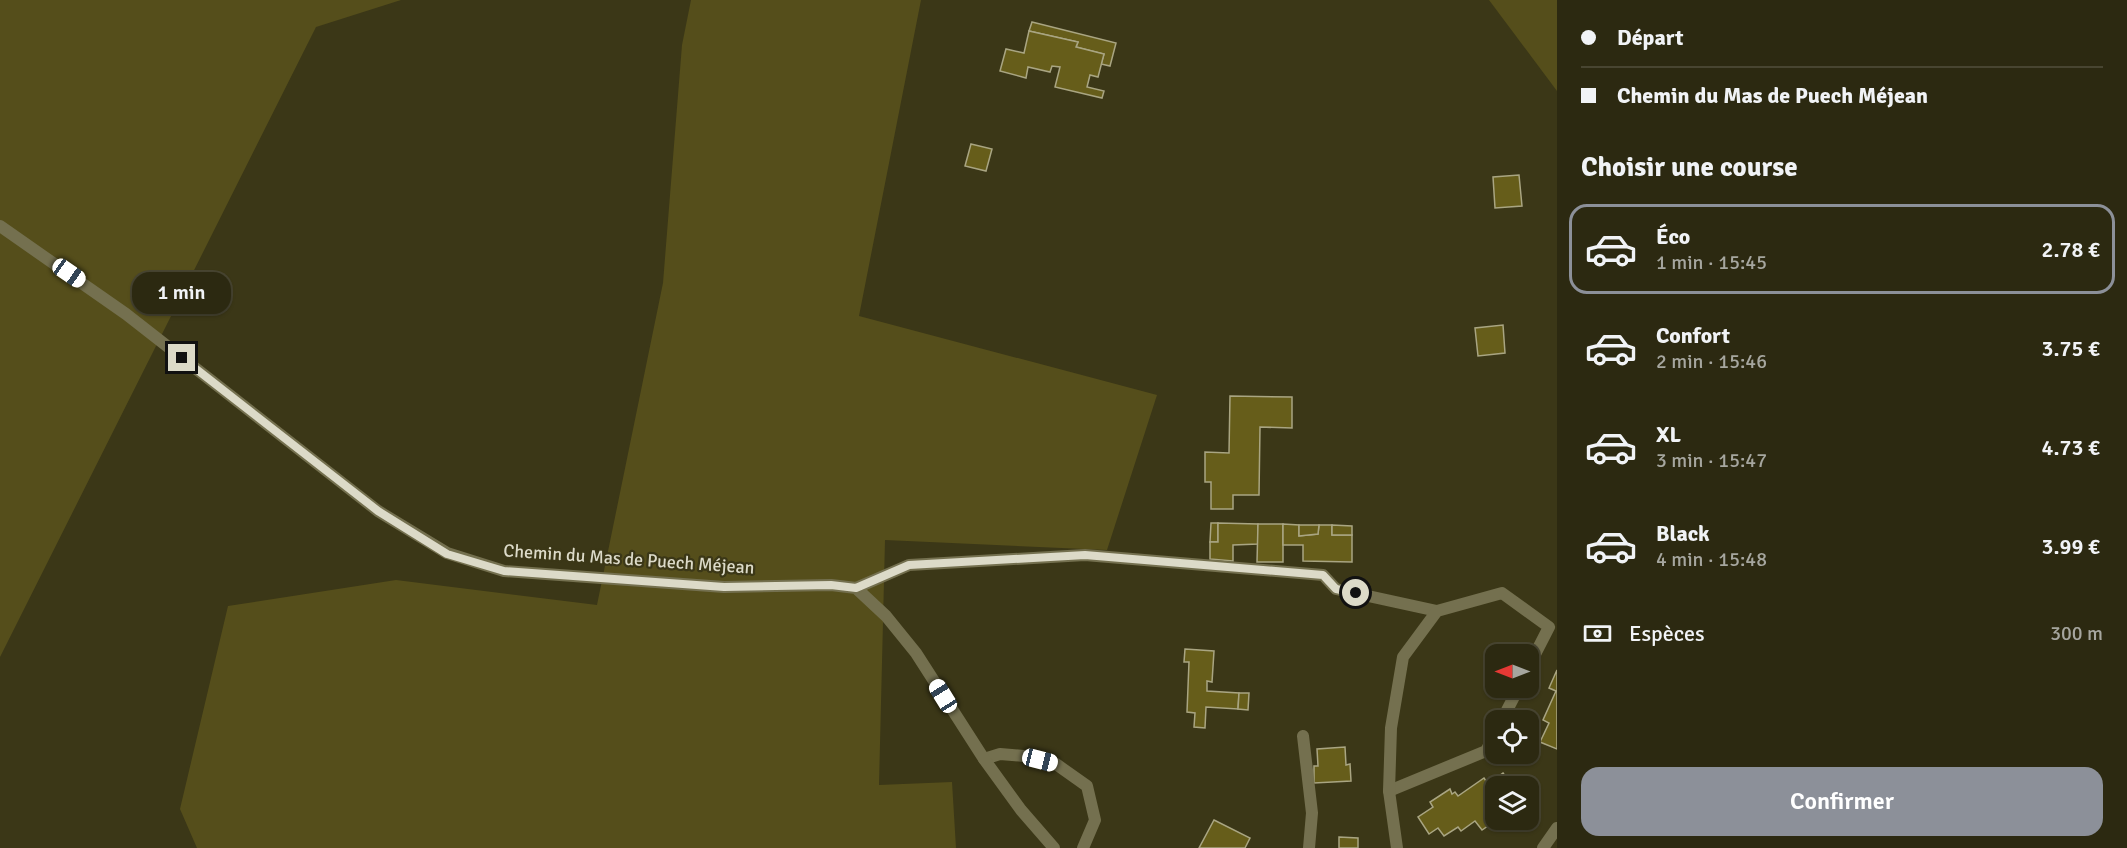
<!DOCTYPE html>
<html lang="fr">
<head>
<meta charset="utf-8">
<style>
  body { margin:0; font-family:Signika,sans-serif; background:#34311a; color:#f1f3f6; height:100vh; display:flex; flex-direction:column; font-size:22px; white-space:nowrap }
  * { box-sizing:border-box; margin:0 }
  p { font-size:20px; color:#a6a69f }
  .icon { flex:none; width:33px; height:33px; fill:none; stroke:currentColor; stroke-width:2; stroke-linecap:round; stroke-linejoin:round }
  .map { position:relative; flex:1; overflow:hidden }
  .panel { display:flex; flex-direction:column; background:#2c2911; width:570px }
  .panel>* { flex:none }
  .hud { display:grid; align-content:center; height:132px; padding:0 24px; background:#2c2911 }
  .needle { width:39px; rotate:270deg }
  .fabs { position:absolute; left:1485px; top:644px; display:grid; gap:12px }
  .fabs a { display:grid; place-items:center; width:54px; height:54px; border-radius:12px; background:#2c2911; box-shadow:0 2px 4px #0004,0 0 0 2px #484531; font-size:30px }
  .end { position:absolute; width:27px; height:27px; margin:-14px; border:8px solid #dcdac8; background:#111; box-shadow:0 0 0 3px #111 }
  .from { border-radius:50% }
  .bubble { position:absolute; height:42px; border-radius:18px; background:#2c2911; box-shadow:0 2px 4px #0004,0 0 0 2px #484531; font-size:20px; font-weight:600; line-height:42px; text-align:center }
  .car { position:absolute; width:18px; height:36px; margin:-18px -9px; border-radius:8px; box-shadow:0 0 4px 2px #0007; background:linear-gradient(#fff 24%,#345 0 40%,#fff 0 76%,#345 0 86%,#fff 0) }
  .hud b { display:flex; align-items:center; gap:21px; height:57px; font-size:22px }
  .hud b+b { border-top:2px solid #484531 }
  .hud i { width:15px; height:15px; background:#f1f3f6 }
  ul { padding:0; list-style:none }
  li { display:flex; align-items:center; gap:18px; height:90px; margin:0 12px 9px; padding:0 12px; border:3px solid transparent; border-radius:18px }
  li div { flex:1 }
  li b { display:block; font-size:22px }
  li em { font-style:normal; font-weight:600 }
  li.active { border-color:#8c9099 }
  li>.icon { width:54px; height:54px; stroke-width:1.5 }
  h2 { padding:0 24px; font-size:27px; line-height:72px }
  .pay { display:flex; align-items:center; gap:15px; height:66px; padding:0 24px; font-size:22px }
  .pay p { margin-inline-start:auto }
  .primary-button { display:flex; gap:12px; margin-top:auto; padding:12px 24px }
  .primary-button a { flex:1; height:69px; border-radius:18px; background:#8c9099; color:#fff; font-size:24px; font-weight:600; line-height:69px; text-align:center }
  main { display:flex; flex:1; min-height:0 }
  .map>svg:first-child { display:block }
  .green { fill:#554e1b }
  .building { fill:#665d1a; stroke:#a9a582; stroke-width:1.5 }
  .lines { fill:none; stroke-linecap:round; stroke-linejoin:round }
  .service { stroke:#74704f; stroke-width:12 }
  .minor { stroke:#74704f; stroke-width:12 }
  .route { stroke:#dcdac8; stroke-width:8 }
  .labels { text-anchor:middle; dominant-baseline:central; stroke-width:4.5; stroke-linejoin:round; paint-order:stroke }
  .street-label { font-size:18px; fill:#dcdac8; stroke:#3b3717 }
</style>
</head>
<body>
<main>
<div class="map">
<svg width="1557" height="848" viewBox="0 0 1557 848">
  <rect width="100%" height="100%" fill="#3b3717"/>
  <g class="green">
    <polygon points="0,0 401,0 316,27 0,657"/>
    <polygon points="691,0 921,0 859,316 1157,395 1107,550 885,540 879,785 952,782 956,848 197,848 180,809 228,606 396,580 597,605 663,283 682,45"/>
    <polygon points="1489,0 1557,0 1557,91"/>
  </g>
  <g class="building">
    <polygon points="1032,22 1116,43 1110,66 1101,64 1104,54 1076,47 1078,42 1029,31"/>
    <polygon points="1029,31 1078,42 1076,47 1104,54 1098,77 1090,75 1087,87 1104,91 1102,98 1055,87 1060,67 1052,66 1050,72 1028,67 1026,78 1000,71 1006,49 1024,53"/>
    <polygon points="971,144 992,149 986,171 965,166"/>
    <polygon points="1519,175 1522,206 1495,208 1493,177"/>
    <polygon points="1503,325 1505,353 1478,356 1475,328"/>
    <polygon points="1230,396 1292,397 1292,428 1260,427 1259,495 1233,495 1233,509 1211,509 1211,482 1205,482 1205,452 1229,453"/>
    <polygon points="1211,523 1218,523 1218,542 1210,542"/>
    <polygon points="1218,523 1258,524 1258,544 1233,545 1233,561 1210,559 1210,542 1218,542"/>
    <polygon points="1258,524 1283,524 1283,562 1257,562"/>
    <polygon points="1283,524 1299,525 1299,536 1318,534 1319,525 1332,525 1332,535 1352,535 1352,562 1303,561 1303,545 1283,545"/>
    <polygon points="1299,525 1319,525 1318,534 1299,536"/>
    <polygon points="1332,525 1352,526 1352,535 1332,535"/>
    <polygon points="1185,649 1214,651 1212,682 1207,681 1207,691 1239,693 1238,709 1206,707 1205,728 1194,727 1195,713 1187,712 1189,662 1184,662"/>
    <polygon points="1557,670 1557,749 1540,742 1549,723 1543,720 1556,691 1549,688"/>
    <polygon points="1239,693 1249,693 1248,710 1238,709"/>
    <polygon points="1345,747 1346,765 1350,764 1351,781 1314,783 1314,766 1318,766 1317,749"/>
    <polygon points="1503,773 1512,786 1496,786 1496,819 1498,819 1482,830 1475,821 1461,831 1458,827 1444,836 1438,828 1429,834 1418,817 1433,807 1430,802 1450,789 1452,794 1455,792 1458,796 1484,778 1488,784"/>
    <polygon points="1214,820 1250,838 1245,848 1199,848"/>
    <polygon points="1339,837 1358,838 1358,848 1339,848"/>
  </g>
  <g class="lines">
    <polyline class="service" points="984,759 1000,754 1024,756 1056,764 1087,786 1095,820 1083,848"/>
    <g class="minor">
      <polyline points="0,226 126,314 378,511 447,553 504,571 724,587 831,585 856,588 886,616 916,653 984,759 1021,810 1054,848"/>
      <polyline points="856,588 909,565 1085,555 1323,575 1336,589 1437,611"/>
      <polyline points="1502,720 1519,687"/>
      <polyline points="1303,736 1312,813 1309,848"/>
      <polyline points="1389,791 1486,751 1496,732"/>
      <polyline points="1397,848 1389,791 1391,728 1403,657 1437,611 1502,593 1549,627 1528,668"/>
      <polyline points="1543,848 1557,828"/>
    </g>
  </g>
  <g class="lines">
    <polyline class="route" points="182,358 378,511 447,554 504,571 724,587 831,585 856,588 909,565 1085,555 1323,575 1336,589 1356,593"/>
  </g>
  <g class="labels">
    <g class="street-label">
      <text transform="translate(629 559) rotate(4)">Chemin du Mas de Puech Méjean</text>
    </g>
  </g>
</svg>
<div class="fabs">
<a><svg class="needle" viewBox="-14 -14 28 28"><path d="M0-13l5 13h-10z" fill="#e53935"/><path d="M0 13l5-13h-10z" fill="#a6a69f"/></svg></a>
<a><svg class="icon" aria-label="locate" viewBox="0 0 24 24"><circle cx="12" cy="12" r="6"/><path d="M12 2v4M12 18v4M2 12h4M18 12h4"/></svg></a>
<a><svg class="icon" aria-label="layers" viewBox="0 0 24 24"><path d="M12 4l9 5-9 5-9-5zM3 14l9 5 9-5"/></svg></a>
</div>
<i class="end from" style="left:1356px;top:593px"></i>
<i class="end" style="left:182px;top:358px"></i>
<div class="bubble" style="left:132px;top:272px;width:99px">1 min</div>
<i class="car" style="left:69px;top:273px;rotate:125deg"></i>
<i class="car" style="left:943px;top:696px;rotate:328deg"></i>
<i class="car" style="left:1040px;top:760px;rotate:104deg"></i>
</div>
<section class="panel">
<div class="hud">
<b><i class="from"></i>Départ</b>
<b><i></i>Chemin du Mas de Puech Méjean</b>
</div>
<h2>Choisir une course</h2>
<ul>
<li class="active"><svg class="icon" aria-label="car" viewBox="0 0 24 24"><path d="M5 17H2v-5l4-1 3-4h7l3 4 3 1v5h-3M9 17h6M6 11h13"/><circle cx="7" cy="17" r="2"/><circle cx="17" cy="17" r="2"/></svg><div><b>Éco</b><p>1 min · 15:45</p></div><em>2.78 €</em></li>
<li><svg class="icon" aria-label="car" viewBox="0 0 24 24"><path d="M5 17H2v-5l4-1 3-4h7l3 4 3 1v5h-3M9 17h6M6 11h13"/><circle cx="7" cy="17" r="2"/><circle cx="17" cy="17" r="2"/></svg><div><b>Confort</b><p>2 min · 15:46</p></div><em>3.75 €</em></li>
<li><svg class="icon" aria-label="car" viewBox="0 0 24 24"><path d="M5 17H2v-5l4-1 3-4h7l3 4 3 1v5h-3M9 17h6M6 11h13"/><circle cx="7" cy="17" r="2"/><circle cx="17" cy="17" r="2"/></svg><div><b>XL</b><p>3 min · 15:47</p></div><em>4.73 €</em></li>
<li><svg class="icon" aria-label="car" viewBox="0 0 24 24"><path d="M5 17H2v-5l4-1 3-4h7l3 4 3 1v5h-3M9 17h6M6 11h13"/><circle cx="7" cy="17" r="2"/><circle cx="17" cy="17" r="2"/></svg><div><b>Black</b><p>4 min · 15:48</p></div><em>3.99 €</em></li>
</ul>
<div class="pay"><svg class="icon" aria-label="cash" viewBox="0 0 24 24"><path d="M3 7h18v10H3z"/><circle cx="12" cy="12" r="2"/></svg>Espèces<p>300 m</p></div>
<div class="primary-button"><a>Confirmer</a></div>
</section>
</main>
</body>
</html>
